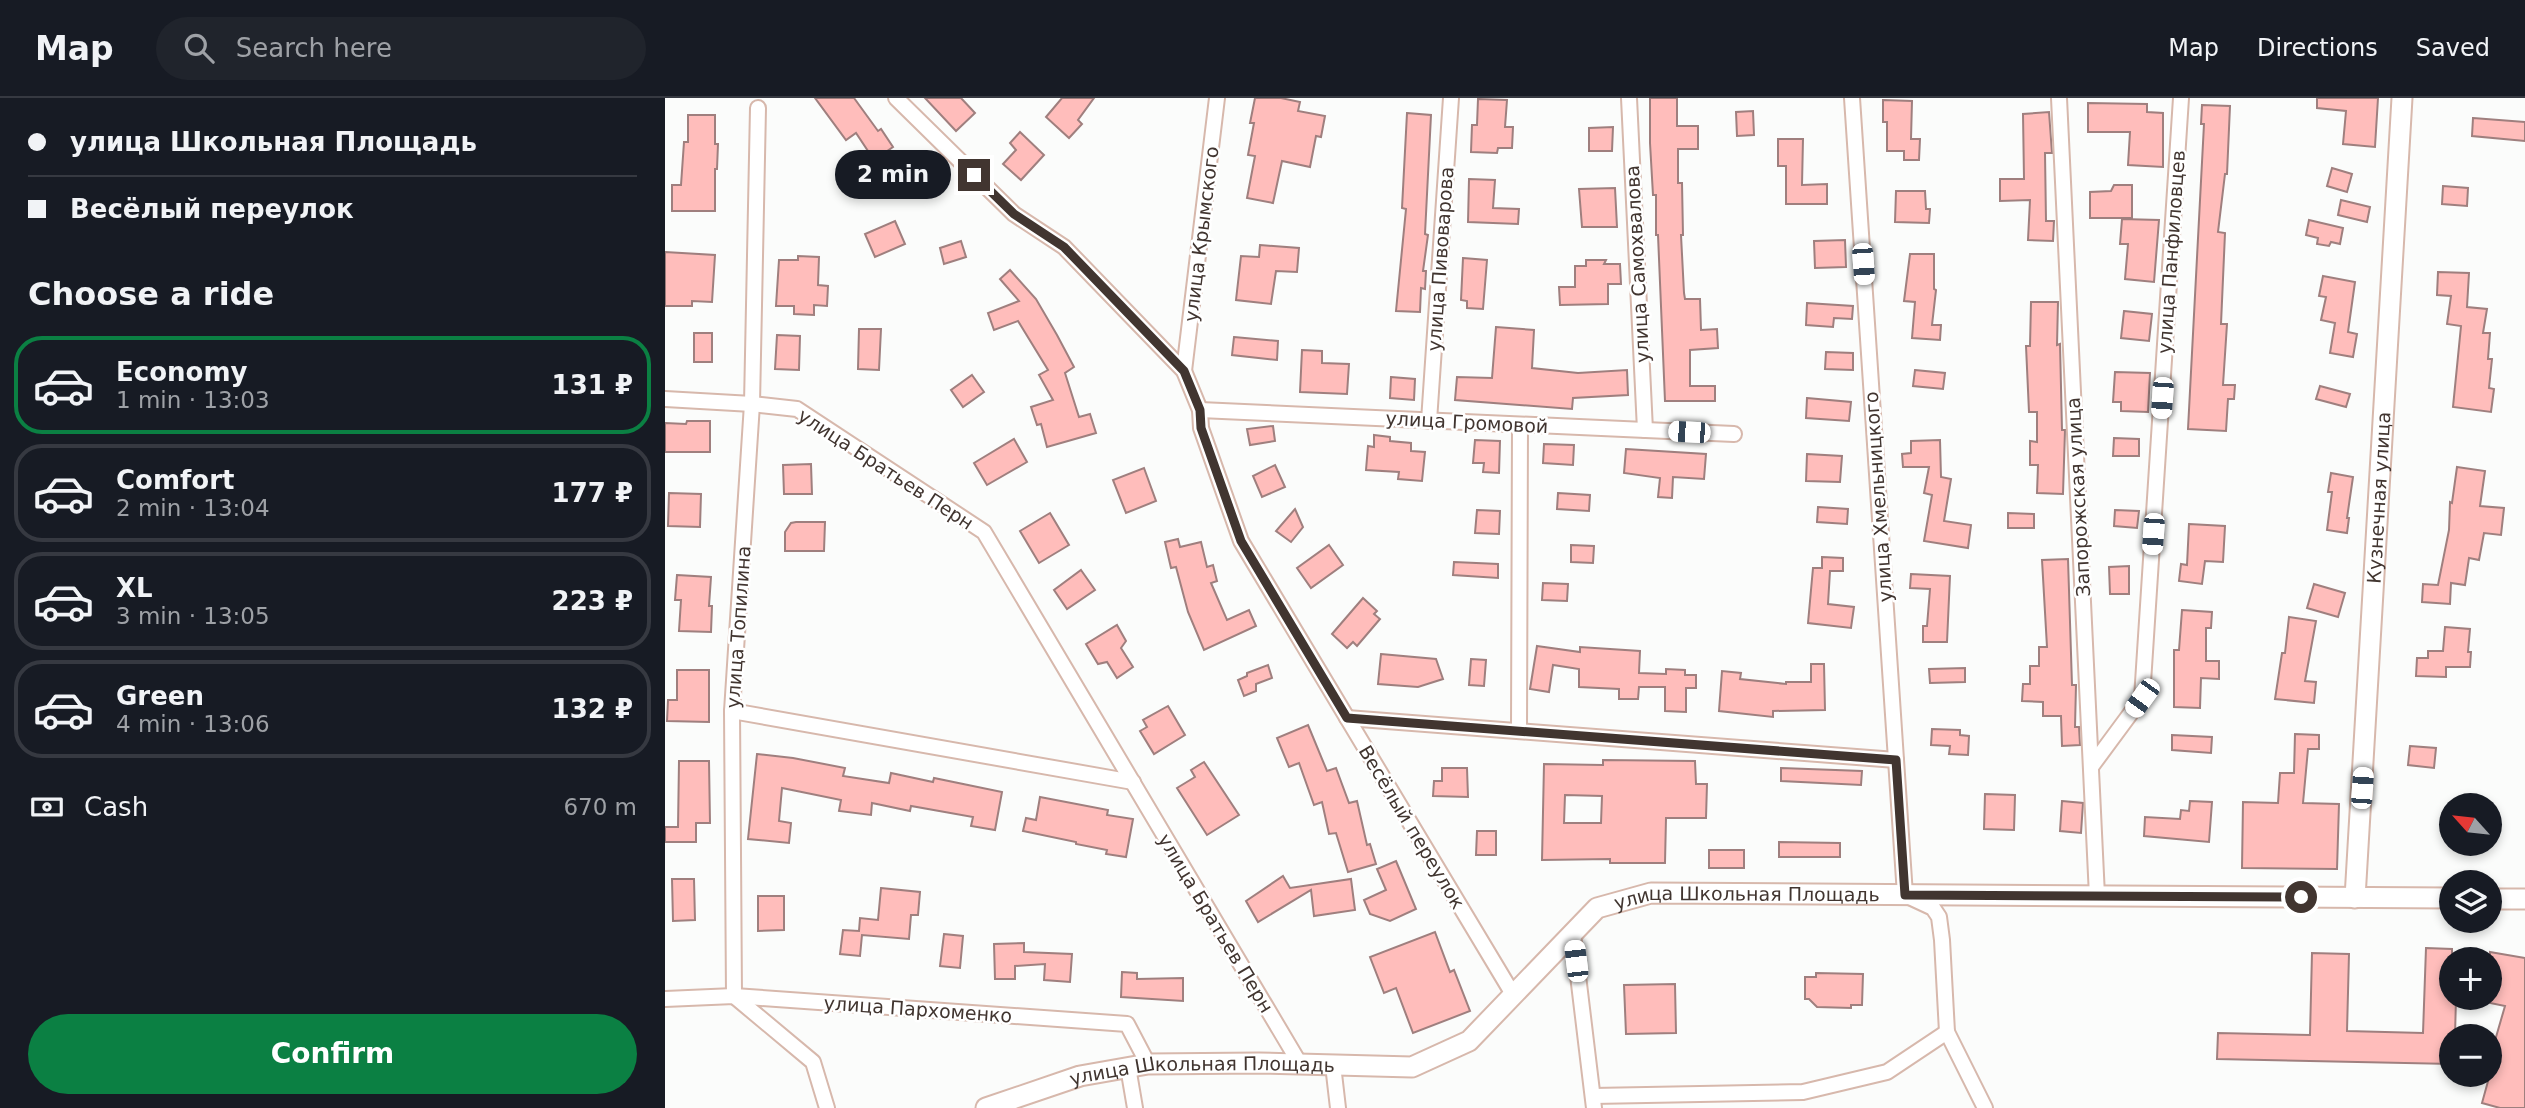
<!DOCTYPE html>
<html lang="en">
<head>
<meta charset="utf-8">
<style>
  body { margin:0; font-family:"DejaVu Sans",sans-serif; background:#20242c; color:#f1f3f6; height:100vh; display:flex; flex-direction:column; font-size:26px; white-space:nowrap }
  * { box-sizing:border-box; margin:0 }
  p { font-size:23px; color:#9ea1a6 }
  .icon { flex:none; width:38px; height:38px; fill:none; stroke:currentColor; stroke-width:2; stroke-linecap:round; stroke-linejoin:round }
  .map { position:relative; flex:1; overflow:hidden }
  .drawer { display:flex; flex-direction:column; background:#171b24; width:665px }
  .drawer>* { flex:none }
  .hud { display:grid; align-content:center; height:154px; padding:0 28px; background:#171b24 }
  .needle { width:46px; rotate:297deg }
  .controls { position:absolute; left:1774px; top:695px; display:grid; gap:14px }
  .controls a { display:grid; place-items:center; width:63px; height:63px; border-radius:50%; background:#171b24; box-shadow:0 4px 10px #0003; font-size:35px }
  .end { position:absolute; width:32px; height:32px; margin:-16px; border:9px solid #413530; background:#fff; box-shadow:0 0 0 4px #fff }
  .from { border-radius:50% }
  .bubble { position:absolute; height:49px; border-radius:24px; background:#171b24; box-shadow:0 4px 10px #0003; font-size:23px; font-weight:600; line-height:49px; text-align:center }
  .car { position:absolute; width:21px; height:42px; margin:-21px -10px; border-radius:9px; box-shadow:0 0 5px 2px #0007; background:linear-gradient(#fff 24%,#345 0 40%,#fff 0 76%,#345 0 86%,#fff 0) }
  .hud b { display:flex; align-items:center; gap:24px; height:66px; font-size:26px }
  .hud b+b { border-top:2px solid #363941 }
  .hud i { width:18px; height:18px; background:#f1f3f6 }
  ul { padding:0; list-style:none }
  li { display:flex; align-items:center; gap:21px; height:98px; margin:0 14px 10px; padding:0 14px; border:4px solid #363941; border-radius:28px }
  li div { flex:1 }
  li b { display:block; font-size:26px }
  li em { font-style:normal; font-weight:600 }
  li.active { border-color:#0b8043 }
  li>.icon { width:63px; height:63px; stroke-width:1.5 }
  h2 { padding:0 28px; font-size:32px; line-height:84px }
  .pay { display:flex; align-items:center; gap:18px; height:77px; padding:0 28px; font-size:26px }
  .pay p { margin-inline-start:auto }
  .cta { display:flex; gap:14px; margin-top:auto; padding:14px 28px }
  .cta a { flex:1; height:80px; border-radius:42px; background:#0b8043; color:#fff; font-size:28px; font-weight:600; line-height:80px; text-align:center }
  header { display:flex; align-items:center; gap:42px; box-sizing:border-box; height:98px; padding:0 35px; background:#171b24; border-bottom:2px solid #363941 }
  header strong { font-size:33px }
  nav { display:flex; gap:38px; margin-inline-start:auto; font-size:24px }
  .search { width:490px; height:63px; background:#20242c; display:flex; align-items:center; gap:18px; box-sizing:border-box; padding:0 24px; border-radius:38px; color:#9ea1a6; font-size:26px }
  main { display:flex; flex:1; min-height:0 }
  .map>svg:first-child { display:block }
  .building { fill:#ffbdbb; stroke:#9f7f7e; stroke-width:2; fill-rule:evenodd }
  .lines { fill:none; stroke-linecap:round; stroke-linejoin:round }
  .street-casing { stroke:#d7b8ac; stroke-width:18 }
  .secondary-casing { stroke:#d7b8ac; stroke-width:23 }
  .street { stroke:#fff; stroke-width:14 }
  .secondary { stroke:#fff; stroke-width:19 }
  .route { stroke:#413530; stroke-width:9 }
  .labels { text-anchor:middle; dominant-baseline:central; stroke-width:5; stroke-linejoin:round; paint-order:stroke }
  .street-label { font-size:19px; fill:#413530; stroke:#fff }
</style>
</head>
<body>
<header>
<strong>Map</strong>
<div class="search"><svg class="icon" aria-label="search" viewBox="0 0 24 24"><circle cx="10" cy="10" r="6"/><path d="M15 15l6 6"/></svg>Search here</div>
<nav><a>Map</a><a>Directions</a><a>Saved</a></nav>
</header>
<main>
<section class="drawer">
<div class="hud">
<b><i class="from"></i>улица Школьная Площадь</b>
<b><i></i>Весёлый переулок</b>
</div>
<h2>Choose a ride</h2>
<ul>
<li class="active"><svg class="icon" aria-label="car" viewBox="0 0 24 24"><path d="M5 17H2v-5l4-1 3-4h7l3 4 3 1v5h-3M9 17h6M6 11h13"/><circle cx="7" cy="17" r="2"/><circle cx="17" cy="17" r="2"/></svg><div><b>Economy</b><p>1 min · 13:03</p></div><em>131 ₽</em></li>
<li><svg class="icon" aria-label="car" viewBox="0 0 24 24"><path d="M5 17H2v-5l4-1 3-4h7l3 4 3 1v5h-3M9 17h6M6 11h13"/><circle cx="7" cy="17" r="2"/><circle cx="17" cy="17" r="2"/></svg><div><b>Comfort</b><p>2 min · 13:04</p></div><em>177 ₽</em></li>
<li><svg class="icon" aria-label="car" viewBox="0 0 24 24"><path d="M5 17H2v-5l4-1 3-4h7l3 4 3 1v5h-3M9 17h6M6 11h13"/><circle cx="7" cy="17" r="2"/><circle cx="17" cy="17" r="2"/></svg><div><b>XL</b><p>3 min · 13:05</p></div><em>223 ₽</em></li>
<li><svg class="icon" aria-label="car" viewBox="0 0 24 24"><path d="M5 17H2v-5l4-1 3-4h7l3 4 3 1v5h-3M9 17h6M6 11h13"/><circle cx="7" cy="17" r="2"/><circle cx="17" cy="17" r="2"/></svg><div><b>Green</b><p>4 min · 13:06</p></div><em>132 ₽</em></li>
</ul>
<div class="pay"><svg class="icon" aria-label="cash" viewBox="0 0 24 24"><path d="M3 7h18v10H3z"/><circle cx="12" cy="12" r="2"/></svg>Cash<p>670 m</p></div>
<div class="cta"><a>Confirm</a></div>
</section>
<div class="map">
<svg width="1860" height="1010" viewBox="0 0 1860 1010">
  <rect width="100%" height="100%" fill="#fbfcfb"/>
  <g class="building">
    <polygon points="150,0 189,0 213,33 216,31 228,49 209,62 191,35 181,42"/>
    <polygon points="260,0 296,0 310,15 291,33"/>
    <polygon points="397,0 429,0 413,22 417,26 404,40 381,19"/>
    <polygon points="590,0 616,0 635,4 633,13 660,18 656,39 651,38 645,69 617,63 608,105 582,100 590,58 583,57 589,25 585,25"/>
    <polygon points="985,0 1012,0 1012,28 1033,28 1033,51 1013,51 1013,85 1017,85 1018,137 1016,137 1019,195 1020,201 1035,201 1036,232 1052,231 1053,250 1025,252 1025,288 1050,288 1050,303 1000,303 993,137 991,137 991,97 988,97 985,45"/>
    <polygon points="1652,0 1713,0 1710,49 1678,46 1681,13 1652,10"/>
    <polygon points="813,1 842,2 840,29 848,29 847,50 833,50 832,55 806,54 807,27 812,27"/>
    <polygon points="1218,2 1247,3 1246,41 1255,41 1254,62 1239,62 1239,53 1222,53 1222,24 1218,24"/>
    <polygon points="1423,5 1482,6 1482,14 1498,15 1498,69 1463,67 1465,34 1423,34"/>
    <polygon points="1537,7 1565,8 1562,76 1560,76 1553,134 1560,135 1556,226 1562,226 1558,287 1570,287 1569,301 1563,301 1561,333 1523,331 1539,26 1536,26"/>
    <polygon points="1088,13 1089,37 1072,38 1071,14"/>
    <polygon points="1384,14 1387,55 1380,55 1381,123 1389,123 1388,143 1363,142 1365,102 1335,103 1335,81 1359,81 1358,16"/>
    <polygon points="742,15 766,17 760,136 763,137 758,173 761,173 760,191 756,190 755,214 731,213 741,111 737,110"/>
    <polygon points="23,17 50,17 50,46 53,46 52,71 50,71 50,113 7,113 7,87 16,87 19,44 23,44"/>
    <polygon points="1808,20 1860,24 1860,43 1807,38"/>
    <polygon points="948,29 947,53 924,53 924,30"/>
    <polygon points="355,34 379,57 356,82 338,66 351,52 345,45"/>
    <polygon points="1113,41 1138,41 1137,87 1162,86 1162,106 1121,106 1121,68 1113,68"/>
    <polygon points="1667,70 1687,76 1682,94 1662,88"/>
    <polygon points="804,81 830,82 828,110 854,111 853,126 803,124"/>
    <polygon points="1449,87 1467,87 1467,120 1425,120 1425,94 1446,93"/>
    <polygon points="1778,88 1803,90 1802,108 1777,106"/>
    <polygon points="950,90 952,129 917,129 914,91"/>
    <polygon points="1231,93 1260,93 1261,111 1265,111 1264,125 1230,124"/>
    <polygon points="1676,102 1705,109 1702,124 1673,117"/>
    <polygon points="1457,121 1494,122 1489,184 1460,181 1463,146 1455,146"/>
    <polygon points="1644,122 1678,130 1675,146 1666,144 1664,148 1652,146 1653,140 1641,137"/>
    <polygon points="230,123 240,146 210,159 200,136"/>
    <polygon points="1180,142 1181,169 1150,170 1149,143"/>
    <polygon points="296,143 301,159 279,166 275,150"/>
    <polygon points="595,147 634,150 632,174 611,173 606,206 571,202 576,158 594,159"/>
    <polygon points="0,154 50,157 47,204 27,203 27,208 0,208"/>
    <polygon points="1245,156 1269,156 1269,191 1271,192 1267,227 1276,227 1275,242 1247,240 1250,204 1239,203"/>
    <polygon points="133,158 154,159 153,187 163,188 162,208 149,207 149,217 129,216 129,208 111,208 114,162 133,162"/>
    <polygon points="798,160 822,162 818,211 802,210 802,203 796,202"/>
    <polygon points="921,162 941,162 939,166 955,166 956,186 943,186 943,206 895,207 894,189 910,189 910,168 921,168"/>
    <polygon points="345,172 371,201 392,237 409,269 400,275 414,319 425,316 431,335 382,349 376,326 372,327 366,309 388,302 374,277 383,272 353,223 329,232 323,215 354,203 335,181"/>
    <polygon points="1773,174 1804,175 1802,209 1822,211 1818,235 1825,235 1823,261 1827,261 1824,290 1829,291 1826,314 1788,309 1796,228 1782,226 1786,198 1772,197"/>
    <polygon points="1658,178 1690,184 1683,234 1692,236 1688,259 1665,255 1670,225 1656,222 1661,199 1654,198"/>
    <polygon points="1366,204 1393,204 1392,247 1395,246 1397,332 1400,332 1398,396 1372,395 1373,367 1365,367 1365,343 1372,344 1372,314 1364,314 1361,248 1365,248"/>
    <polygon points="1142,205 1188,208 1187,221 1169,220 1168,229 1141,227"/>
    <polygon points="1459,213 1487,216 1484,243 1456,240"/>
    <polygon points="831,229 869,232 867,270 913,275 962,272 963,297 908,300 907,311 790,302 792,279 827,280"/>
    <polygon points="194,231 216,231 214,272 193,271"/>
    <rect x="29" y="235" width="18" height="29"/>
    <polygon points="112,237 135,238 134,272 110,271"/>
    <polygon points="569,239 613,243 612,262 567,257"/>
    <polygon points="637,252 657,253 657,265 684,266 682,296 635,294"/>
    <polygon points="1161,254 1188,255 1188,272 1160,271"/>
    <polygon points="1250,272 1280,275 1278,291 1248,288"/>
    <polygon points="1450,274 1485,275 1483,314 1456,313 1456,304 1448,304"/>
    <polygon points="307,277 319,294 298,309 286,292"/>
    <polygon points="726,279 750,281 749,302 725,300"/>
    <polygon points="1655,288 1685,296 1681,309 1651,301"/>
    <polygon points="1142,300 1186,304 1184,323 1141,320"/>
    <polygon points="22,323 45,323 45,354 0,354 0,325 21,326"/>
    <polygon points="608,328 610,343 585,347 582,331"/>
    <polygon points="709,337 725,339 725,343 746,345 746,353 760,354 757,383 733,381 734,374 701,372 703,348 709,349"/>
    <polygon points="1449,340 1474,341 1474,358 1448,358"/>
    <polygon points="349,341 362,364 322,387 309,365"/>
    <polygon points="810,342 835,343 834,375 818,374 819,365 808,365"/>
    <polygon points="1275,342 1276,379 1286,381 1279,423 1306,427 1303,450 1259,443 1267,397 1259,395 1264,369 1238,369 1237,356 1246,355 1246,343"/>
    <polygon points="879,346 909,347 908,367 878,365"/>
    <polygon points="961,351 1041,356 1039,381 1008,379 1007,400 993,399 995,380 959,375"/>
    <polygon points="1142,356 1177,358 1175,384 1141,383"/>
    <polygon points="146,366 147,396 119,396 118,367"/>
    <polygon points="610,367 620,389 597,399 588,378"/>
    <polygon points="1792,369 1820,373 1815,408 1839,410 1836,437 1819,435 1814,462 1804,460 1800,487 1786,485 1785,506 1757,504 1758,486 1773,487 1784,432 1785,404 1787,405"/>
    <polygon points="479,370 491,403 461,415 448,382"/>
    <polygon points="1666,375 1688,379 1682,420 1684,420 1682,435 1662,432 1667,394 1663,394"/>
    <polygon points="4,395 36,396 35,429 3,428"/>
    <polygon points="893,395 925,397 924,413 892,411"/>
    <polygon points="1153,409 1183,411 1182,426 1152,424"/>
    <polygon points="630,411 638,429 626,444 611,433"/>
    <polygon points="812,412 835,413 834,436 810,435"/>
    <polygon points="1450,412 1474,413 1472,430 1449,428"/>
    <polygon points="385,415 404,447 374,465 355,433"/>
    <polygon points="1343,415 1369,416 1369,430 1343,430"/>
    <polygon points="131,424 160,424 159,453 120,453 120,434 126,425"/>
    <polygon points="1524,426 1560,428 1558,464 1540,463 1537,486 1514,483 1516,466 1522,467"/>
    <polygon points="513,441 515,449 536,444 542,469 548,467 552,483 546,485 562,522 584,512 591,528 539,552 523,514 511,469 506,470 500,444"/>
    <polygon points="664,447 678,467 646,490 632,470"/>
    <polygon points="906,447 929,448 928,465 906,464"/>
    <polygon points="1157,459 1178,460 1178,473 1165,473 1163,506 1189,509 1186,530 1143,525 1148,470 1157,470"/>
    <polygon points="1403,461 1407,587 1411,587 1410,629 1414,629 1415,647 1397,648 1396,618 1378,618 1378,604 1357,603 1358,586 1365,586 1365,568 1374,568 1374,549 1382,549 1377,462"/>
    <polygon points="789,464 833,466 833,480 788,477"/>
    <polygon points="1464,468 1464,496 1445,496 1444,469"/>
    <polygon points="416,472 430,492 402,511 389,492"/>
    <polygon points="1246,476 1285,478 1282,544 1258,544 1258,528 1262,528 1265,491 1245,490"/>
    <polygon points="12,477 46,479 44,508 47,508 46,534 14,533 16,502 10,502"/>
    <polygon points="878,485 903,486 902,503 877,502"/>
    <polygon points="1649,486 1680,495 1673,519 1642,510"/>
    <polygon points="698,500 712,513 709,516 715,521 692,548 688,544 682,550 667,536"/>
    <polygon points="1517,512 1547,514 1546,530 1541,530 1541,563 1554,563 1554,581 1536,580 1535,610 1509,609 1509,552 1514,552"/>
    <polygon points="1624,519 1651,523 1640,583 1651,584 1649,605 1610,601 1617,555 1620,555"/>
    <polygon points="452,527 461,543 456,550 468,569 452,580 442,564 433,566 421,546"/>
    <polygon points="1780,529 1805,531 1803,554 1806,554 1805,569 1781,569 1781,579 1751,578 1752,560 1763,560 1763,553 1778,553"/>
    <polygon points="872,548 915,554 915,549 975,553 974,575 1001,576 1001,571 1020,572 1020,577 1031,577 1031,590 1021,590 1021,614 1000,613 1000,589 974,589 973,601 954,601 954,591 914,589 914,571 888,567 884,594 865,591"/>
    <polygon points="716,556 771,561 778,581 753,589 713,586"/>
    <polygon points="806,561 821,562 819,588 804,587"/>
    <polygon points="1146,566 1159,566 1160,612 1108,613 1108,619 1054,613 1057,573 1076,575 1075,581 1121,586 1121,584 1146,584"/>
    <polygon points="603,567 607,580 591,586 591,593 579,598 573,582 582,578 582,575"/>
    <polygon points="1300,570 1300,584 1265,585 1264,571"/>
    <polygon points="12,572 44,572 44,624 2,623 3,602 12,602"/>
    <polygon points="503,608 520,637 489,656 475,633 482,629 478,622"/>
    <polygon points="643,627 662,673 671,670 684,705 692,703 702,747 705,746 711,766 683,774 671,735 664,736 657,704 649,707 634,665 624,669 612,640"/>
    <polygon points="1267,631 1295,632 1295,637 1304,638 1303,657 1284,656 1285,648 1266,647"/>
    <polygon points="1630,636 1654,637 1654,651 1643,651 1638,705 1674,706 1672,771 1577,770 1578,704 1613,705 1615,675 1629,675"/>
    <polygon points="1507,637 1547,639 1546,655 1507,652"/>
    <polygon points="1745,648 1771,650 1769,670 1743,667"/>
    <polygon points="92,656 128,660 180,670 178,678 224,685 226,675 268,684 269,680 337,694 330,732 306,728 308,719 246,708 245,713 207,705 206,717 174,713 176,702 117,690 114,723 126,725 124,745 83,741"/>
    <path d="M938 662 1030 663 1031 686H1042L1041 720H1001L1000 765H945V761L877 762 879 666 938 667ZM900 697 937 698 936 725H899Z"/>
    <polygon points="14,663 44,663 45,725 31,725 31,744 0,744 0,729 13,729"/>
    <polygon points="539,664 574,717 542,737 512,690 530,679 526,672"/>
    <polygon points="777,670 802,670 803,699 768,698 769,683 777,683"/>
    <polygon points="1116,670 1197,673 1196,687 1116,683"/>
    <polygon points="1320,696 1350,697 1349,732 1319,731"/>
    <polygon points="375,699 443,712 442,717 468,721 461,759 441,756 442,752 411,746 411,744 358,733 361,720 371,722"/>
    <polygon points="1397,703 1418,705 1416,735 1395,733"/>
    <polygon points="1525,703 1547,704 1544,744 1479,738 1480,719 1515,721 1516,712 1524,713"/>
    <polygon points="812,733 831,733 831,757 811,757"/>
    <polygon points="1114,744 1175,745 1175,759 1114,759"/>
    <rect x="1044" y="752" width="35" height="18"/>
    <polygon points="731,763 751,811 725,823 705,816 699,802 721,792 712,771"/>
    <polygon points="618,778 625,790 686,781 690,812 649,818 646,792 593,824 581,803"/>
    <polygon points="7,781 29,781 30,822 8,823"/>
    <polygon points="216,790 255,794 253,817 246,817 244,841 197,837 195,858 175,856 178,832 194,833 195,820 213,822"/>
    <polygon points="93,798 119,798 119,832 93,833"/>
    <polygon points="770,834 785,874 789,872 805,913 748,935 731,890 719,895 705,859"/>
    <polygon points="279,836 298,838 295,870 275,868"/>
    <polygon points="359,845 359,854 407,856 405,884 379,882 380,866 350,868 350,881 330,881 329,846"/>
    <polygon points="1761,850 1787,851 1787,900 1791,900 1790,938 1787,938 1787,966 1552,961 1553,935 1645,937 1647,855 1684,856 1682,933 1758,935"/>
    <polygon points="1825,854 1860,860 1860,1010 1835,1010 1817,1005 1833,947 1829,946 1840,908 1825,905"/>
    <polygon points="457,874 472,875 472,881 518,880 518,903 456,899"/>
    <polygon points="1151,875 1198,876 1197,907 1186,907 1186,910 1152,909 1144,901 1140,901 1140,879 1151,879"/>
    <polygon points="1010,886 1011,935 961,936 959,887"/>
  </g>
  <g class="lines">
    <defs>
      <g id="street">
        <polyline points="231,0 349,116 399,149 519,273 535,312 536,330 576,443 849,898"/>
        <polyline points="964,0 980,332"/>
        <polyline points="1187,0 1240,797 1268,810 1274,819 1277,842 1282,934 1320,1010"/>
        <polyline points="1394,0 1432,798"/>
        <polyline points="93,10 87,306 67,613 69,898 148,964 162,1010"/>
        <polyline points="519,273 552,0"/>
        <polyline points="0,301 87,306 132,311 319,434 635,966"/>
        <polyline points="535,312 1069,336"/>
        <polyline points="764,323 786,0"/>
        <polyline points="67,613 468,684"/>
        <polyline points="682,620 1231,662"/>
        <polyline points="854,633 855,327"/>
        <polyline points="1426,669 1477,600 1516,0"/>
        <polyline points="908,836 929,1010"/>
        <polyline points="0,901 69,898 462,926 483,966"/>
        <polyline points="668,967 673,1010"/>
        <polyline points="463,969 470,1010"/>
        <polyline points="928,998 1138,994 1222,974 1282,934"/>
      </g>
      <g id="secondary">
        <path id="s1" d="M1690 800 1737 0"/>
        <polyline points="1825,801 1860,801"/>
        <path id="s2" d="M321 1010 415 978 483 966 594 965 747 969 804 943 932 810 986 795 1787 800"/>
      </g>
    </defs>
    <use href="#street" class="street-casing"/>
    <use href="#secondary" class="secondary-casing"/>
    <use href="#street" class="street"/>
    <use href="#secondary" class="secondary"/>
  </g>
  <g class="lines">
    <polyline class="route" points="309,77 349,116 399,149 519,273 535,312 536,330 576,443 682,620 1231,662 1240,797 1636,799"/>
  </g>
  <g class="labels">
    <g class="street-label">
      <text transform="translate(536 136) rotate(-83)">улица Крымского</text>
      <text transform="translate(1506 154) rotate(-86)">улица Панфиловцев</text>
      <text transform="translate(775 161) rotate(-86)">улица Пивоварова</text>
      <text transform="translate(972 166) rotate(-93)">улица Самохвалова</text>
      <text transform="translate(802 324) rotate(3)">улица Громовой</text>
      <text transform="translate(221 371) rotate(33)">улица Братьев Перн</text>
      <text transform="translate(1213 399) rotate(-94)">улица Хмельницкого</text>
      <text transform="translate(1413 399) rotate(-93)">Запорожская улица</text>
      <text stroke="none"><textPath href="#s1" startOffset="401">Кузнечная улица</textPath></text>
      <text transform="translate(73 529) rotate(-86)">улица Топилина</text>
      <text transform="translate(747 729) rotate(59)">Весёлый переулок</text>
      <text stroke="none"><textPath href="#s2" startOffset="831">улица Школьная Площадь</textPath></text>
      <text transform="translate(551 825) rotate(59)">улица Братьев Перн</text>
      <text transform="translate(253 911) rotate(4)">улица Пархоменко</text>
      <text stroke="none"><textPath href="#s2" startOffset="222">улица Школьная Площадь</textPath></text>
    </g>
  </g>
</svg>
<div class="controls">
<a><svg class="needle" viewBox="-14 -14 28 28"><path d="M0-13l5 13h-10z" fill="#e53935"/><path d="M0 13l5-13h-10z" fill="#9ea1a6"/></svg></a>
<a><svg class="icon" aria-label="layers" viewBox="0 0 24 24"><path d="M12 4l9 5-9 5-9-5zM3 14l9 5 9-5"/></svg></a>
<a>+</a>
<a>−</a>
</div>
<i class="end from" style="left:1636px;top:799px"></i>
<i class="end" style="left:309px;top:77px"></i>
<div class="bubble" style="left:170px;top:52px;width:116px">2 min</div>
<i class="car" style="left:1198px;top:166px;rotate:176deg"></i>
<i class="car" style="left:1497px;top:300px;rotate:184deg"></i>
<i class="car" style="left:1024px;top:334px;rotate:273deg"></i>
<i class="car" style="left:1488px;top:436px;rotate:184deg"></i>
<i class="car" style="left:1477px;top:600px;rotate:216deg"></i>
<i class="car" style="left:1697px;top:690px;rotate:4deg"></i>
<i class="car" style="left:911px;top:863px;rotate:353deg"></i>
</div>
</main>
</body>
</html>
